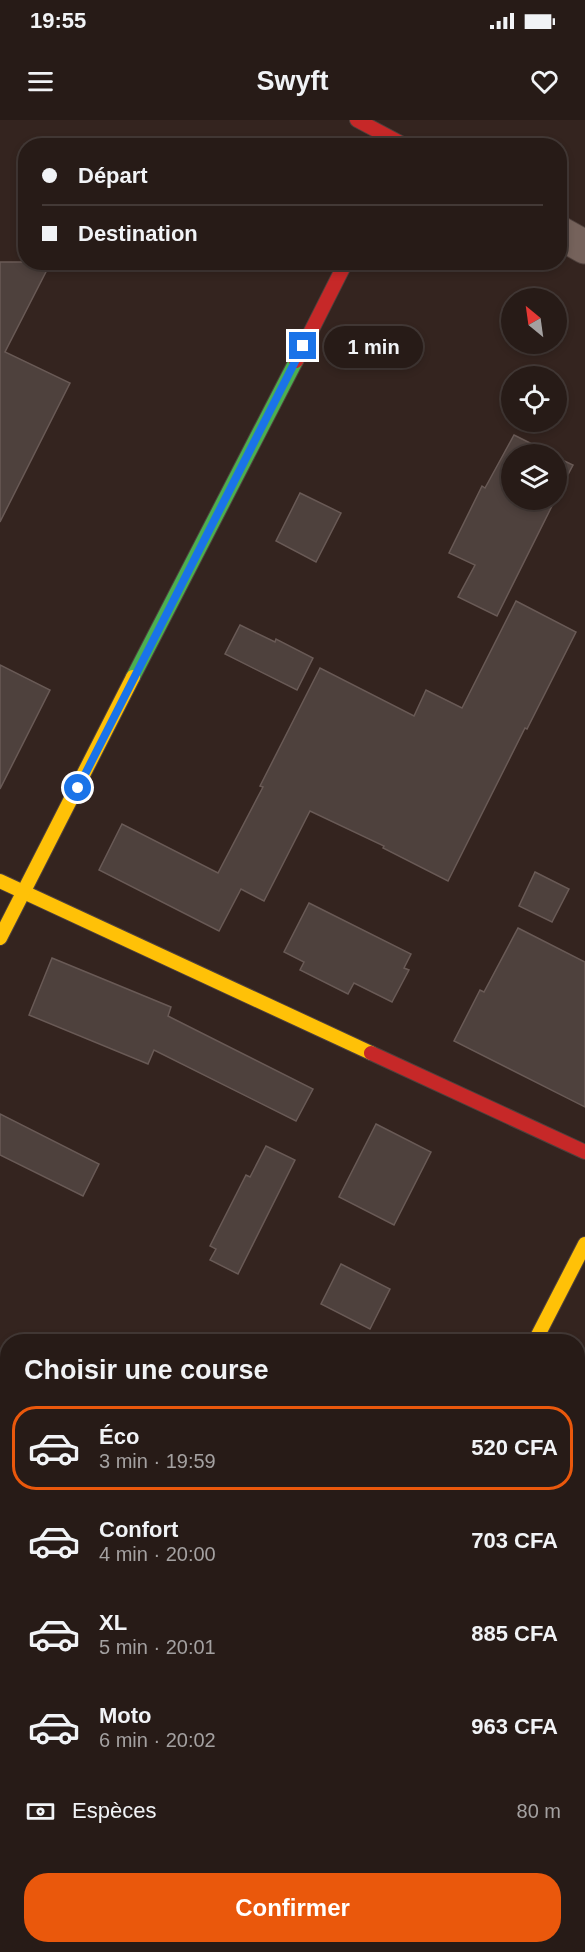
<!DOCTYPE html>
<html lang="fr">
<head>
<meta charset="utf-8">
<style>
  body { margin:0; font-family:Helvetica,sans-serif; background:#2f2420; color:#f1f3f6; height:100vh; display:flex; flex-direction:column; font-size:22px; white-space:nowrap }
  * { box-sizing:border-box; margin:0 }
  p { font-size:20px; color:#a4a1a1 }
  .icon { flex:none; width:33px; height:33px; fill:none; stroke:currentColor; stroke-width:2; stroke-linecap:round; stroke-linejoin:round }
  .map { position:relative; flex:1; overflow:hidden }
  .sheet { position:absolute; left:0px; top:1214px; width:585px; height:620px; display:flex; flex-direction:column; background:#271b17; border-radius:24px 24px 0 0; box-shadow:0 3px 9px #0003,0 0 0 2px #433936 }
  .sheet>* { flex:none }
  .top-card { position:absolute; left:18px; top:18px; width:549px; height:132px; border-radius:24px; box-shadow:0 3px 9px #0003,0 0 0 2px #433936; display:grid; align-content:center; height:132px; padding:0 24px; background:#271b17 }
  .needle { width:39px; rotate:331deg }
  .tools { position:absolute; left:501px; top:168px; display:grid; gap:12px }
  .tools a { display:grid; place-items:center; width:66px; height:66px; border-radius:50%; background:#271b17; box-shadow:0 3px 9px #0003,0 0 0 2px #433936; font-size:30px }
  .end { position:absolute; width:27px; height:27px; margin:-14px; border:8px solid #1a73e8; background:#fff; box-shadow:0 0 0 3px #fff }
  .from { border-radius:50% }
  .bubble { position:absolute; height:42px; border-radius:21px; background:#271b17; box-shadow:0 3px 9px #0003,0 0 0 2px #433936; font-size:20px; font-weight:700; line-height:42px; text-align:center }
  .top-card b { display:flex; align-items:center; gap:21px; height:57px; font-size:22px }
  .top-card b+b { border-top:2px solid #433936 }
  .top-card i { width:15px; height:15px; background:#f1f3f6 }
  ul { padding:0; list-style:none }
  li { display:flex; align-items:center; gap:18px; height:84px; margin:0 12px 9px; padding:0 12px; border:3px solid transparent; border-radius:24px }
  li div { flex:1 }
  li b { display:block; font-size:22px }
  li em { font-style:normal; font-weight:700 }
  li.active { border-color:#ea580c }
  li>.icon { width:54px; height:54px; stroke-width:1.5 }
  h2 { padding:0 24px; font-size:27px; line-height:72px }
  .pay { display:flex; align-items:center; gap:15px; height:66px; padding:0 24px; font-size:22px }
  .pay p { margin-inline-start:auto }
  .primary-button { display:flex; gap:12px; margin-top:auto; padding:12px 24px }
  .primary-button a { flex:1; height:69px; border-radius:24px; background:#ea580c; color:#fff; font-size:24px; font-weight:700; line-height:69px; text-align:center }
  .status { display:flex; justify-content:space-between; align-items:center; height:42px; padding:0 30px; background:#271b17; direction:ltr }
  .status svg { height:16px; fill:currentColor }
  header { display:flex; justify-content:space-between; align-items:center; height:78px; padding:0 24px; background:#271b17; font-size:27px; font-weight:700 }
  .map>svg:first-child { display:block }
  .building { fill:#4e413d; stroke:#695a56; stroke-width:1.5 }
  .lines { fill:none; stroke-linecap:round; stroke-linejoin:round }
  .street-casing { stroke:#4f413d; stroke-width:35 }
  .fast-casing { stroke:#4f413d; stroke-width:16 }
  .slow-casing { stroke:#4f413d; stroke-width:16 }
  .jam-casing { stroke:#4f413d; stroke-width:16 }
  .street { stroke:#75625b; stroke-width:33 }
  .fast { stroke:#4caf50; stroke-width:14 }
  .slow { stroke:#ffc107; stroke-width:14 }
  .jam { stroke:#c62828; stroke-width:14 }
  .route { stroke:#1a73e8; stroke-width:8 }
</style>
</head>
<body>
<div class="status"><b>19:55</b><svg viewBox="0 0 49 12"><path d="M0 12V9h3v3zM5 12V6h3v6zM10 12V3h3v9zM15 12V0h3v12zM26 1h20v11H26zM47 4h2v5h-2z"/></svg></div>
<header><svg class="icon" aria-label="menu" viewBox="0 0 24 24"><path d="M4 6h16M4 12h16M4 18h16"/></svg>Swyft<svg class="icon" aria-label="heart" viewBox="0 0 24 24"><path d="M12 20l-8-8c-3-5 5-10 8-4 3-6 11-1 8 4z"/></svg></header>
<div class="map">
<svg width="585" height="1832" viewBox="0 0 585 1832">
  <rect width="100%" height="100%" fill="#34241f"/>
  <g class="building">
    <polygon points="0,142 51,142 5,232 70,263 0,402"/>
    <polygon points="514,315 552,334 512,334 512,380 555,380 497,496 458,477 475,445 449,433 482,366 485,368"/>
    <polygon points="556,337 573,345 556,377"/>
    <polygon points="300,373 341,393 316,442 276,421"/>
    <polygon points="516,481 576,512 527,609 525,608 448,761 383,728 384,726 310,691 264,781 241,769 219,811 99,750 122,704 218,753 263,667 260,666 320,548 414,596 426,570 462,588"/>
    <polygon points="240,505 275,522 276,519 313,538 297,570 225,534"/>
    <polygon points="0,545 50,570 0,669"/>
    <polygon points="535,752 569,769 552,802 519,786"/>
    <polygon points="309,783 411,834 404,848 409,850 392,882 354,863 348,874 300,850 304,842 284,832"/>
    <polygon points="518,808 585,842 585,987 454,921 480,870 484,872"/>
    <polygon points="52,838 171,887 168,896 313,969 296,1001 154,930 148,944 29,895"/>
    <polygon points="0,994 99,1044 83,1076 0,1035"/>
    <polygon points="376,1004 431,1032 394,1105 339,1077"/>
    <polygon points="266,1026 295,1040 238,1154 210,1140 216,1129 210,1126 246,1055 250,1057"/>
    <polygon points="341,1144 390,1169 370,1209 321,1184"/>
  </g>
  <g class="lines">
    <defs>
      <g id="street">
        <polyline points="560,113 585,127"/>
        <polyline points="0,1310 8,1313"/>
        <polyline points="215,1832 218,1826"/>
      </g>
      <polyline id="fast" points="133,557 296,241"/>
      <g id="slow">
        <polyline points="0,761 371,933"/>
        <polyline points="0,818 133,557"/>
        <polyline points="535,1221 585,1124"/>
      </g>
      <g id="jam">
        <polyline points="357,0 406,26"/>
        <polyline points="296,241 346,142"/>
        <polyline points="371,933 585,1032"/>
      </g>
    </defs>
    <use href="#street" class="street-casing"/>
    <use href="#fast" class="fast-casing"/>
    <use href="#slow" class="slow-casing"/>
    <use href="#jam" class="jam-casing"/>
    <use href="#street" class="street"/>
    <use href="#fast" class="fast"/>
    <use href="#slow" class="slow"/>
    <use href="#jam" class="jam"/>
  </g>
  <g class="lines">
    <polyline class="route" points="78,668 303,226"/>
  </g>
</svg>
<div class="tools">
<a><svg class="needle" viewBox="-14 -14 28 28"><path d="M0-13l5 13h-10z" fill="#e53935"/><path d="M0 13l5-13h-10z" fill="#a4a1a1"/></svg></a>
<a><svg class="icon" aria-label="locate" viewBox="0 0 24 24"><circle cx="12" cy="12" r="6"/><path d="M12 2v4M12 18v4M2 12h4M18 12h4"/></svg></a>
<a><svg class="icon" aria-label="layers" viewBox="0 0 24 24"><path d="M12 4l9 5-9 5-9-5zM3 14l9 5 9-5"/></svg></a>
</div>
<i class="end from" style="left:78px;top:668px"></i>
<i class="end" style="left:303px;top:226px"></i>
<div class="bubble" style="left:324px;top:206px;width:99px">1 min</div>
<div class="top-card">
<b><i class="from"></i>Départ</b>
<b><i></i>Destination</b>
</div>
<section class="sheet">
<h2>Choisir une course</h2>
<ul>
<li class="active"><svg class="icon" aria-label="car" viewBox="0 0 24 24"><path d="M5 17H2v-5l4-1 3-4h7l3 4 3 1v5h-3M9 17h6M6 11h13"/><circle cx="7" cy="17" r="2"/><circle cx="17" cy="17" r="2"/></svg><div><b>Éco</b><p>3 min · 19:59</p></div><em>520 CFA</em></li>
<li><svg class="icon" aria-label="car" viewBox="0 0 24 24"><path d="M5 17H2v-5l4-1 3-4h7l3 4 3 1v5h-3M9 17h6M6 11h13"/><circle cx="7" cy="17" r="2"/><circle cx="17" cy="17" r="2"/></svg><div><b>Confort</b><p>4 min · 20:00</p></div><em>703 CFA</em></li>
<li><svg class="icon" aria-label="car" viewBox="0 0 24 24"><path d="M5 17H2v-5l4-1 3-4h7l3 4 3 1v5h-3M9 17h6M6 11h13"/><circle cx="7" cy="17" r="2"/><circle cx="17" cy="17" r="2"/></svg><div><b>XL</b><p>5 min · 20:01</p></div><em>885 CFA</em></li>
<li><svg class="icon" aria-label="car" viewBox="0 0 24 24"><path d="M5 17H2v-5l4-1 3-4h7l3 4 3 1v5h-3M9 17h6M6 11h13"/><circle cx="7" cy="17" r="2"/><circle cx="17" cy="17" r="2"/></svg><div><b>Moto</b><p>6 min · 20:02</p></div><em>963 CFA</em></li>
</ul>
<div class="pay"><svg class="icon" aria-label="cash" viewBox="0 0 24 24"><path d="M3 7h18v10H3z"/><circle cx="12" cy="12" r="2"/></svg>Espèces<p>80 m</p></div>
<div class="primary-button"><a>Confirmer</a></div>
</section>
</div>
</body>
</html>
